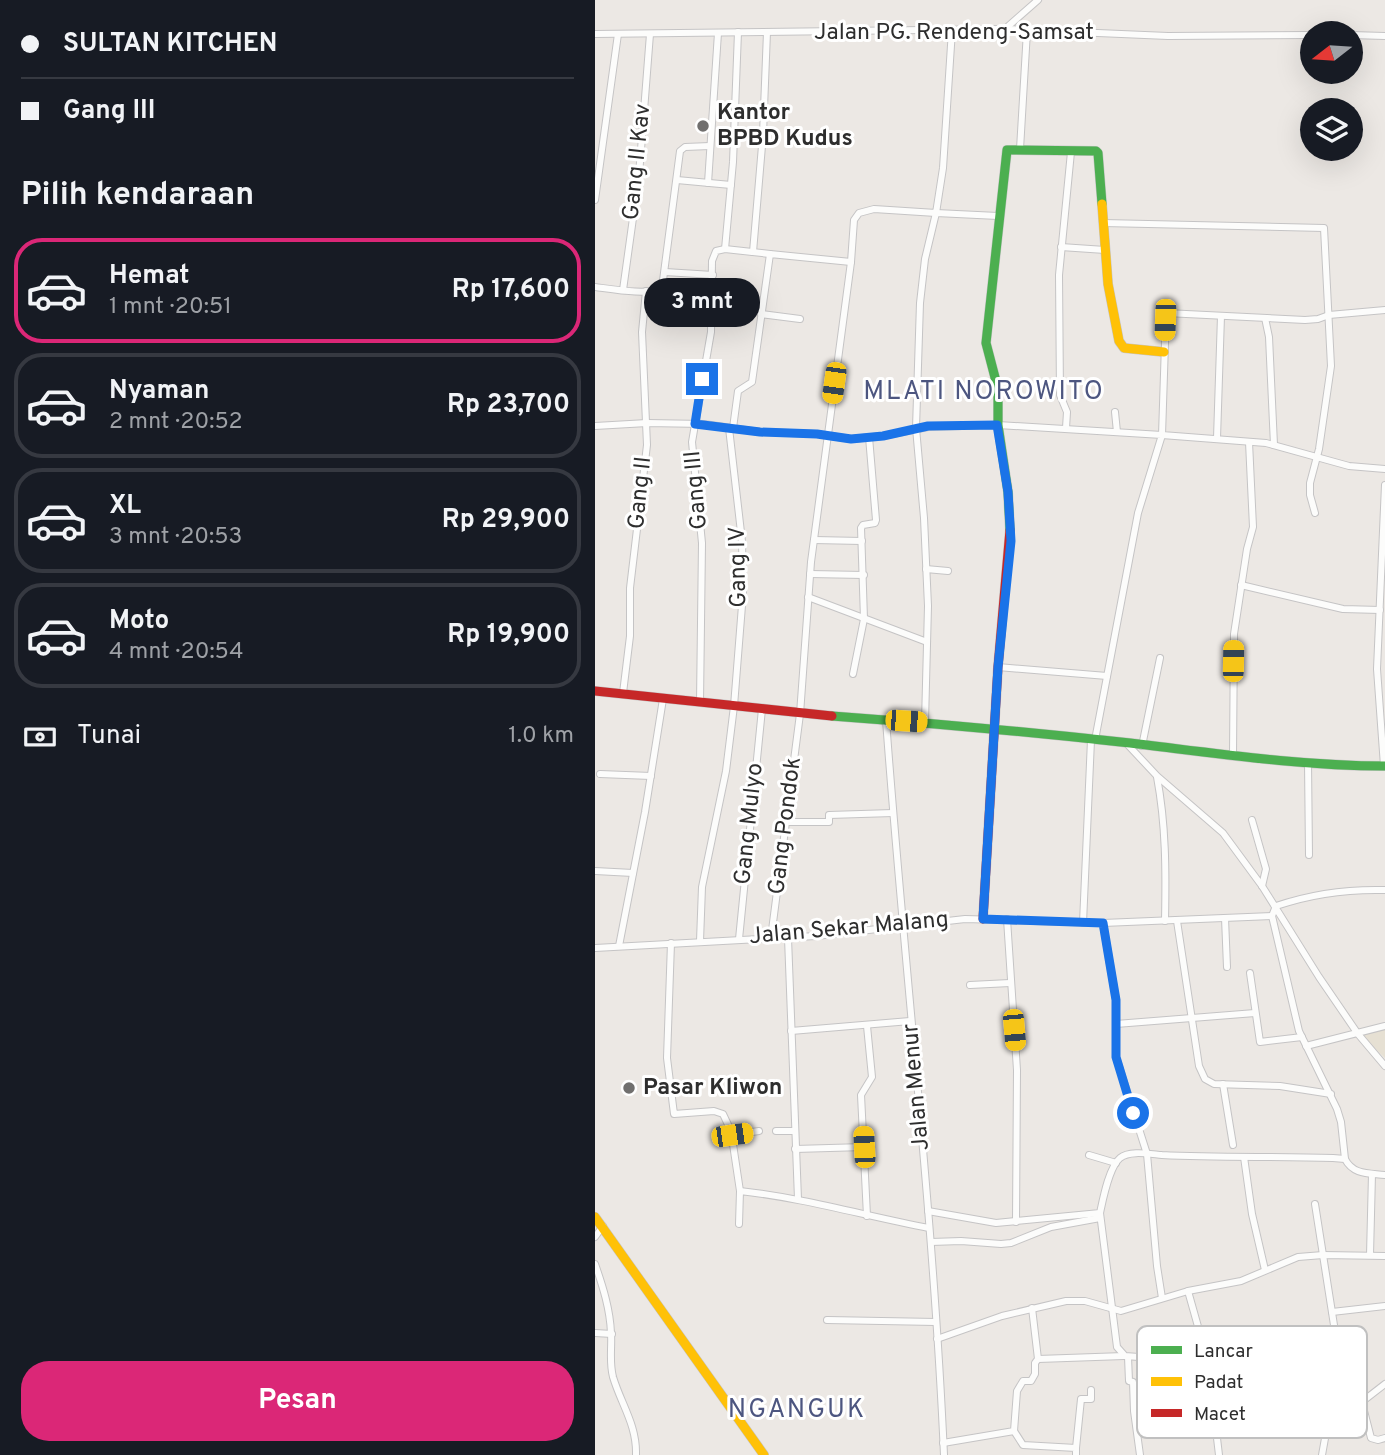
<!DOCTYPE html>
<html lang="id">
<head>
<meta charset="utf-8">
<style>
  body { margin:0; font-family:Overpass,sans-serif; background:#20242c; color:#f1f3f6; height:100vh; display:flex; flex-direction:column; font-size:26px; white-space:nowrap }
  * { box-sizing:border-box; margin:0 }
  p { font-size:23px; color:#9ea1a6 }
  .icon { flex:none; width:38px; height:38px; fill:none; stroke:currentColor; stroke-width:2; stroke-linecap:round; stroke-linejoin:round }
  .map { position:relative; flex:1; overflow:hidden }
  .details { display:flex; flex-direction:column; background:#171b24; width:595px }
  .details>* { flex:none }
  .hud { display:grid; align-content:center; height:154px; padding:0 21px; background:#171b24 }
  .needle { width:46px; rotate:253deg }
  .buttons { position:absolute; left:705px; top:21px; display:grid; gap:14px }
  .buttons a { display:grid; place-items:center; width:63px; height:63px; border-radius:50%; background:#171b24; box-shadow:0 7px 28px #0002; font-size:35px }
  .end { position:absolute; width:32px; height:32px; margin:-16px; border:9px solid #1a73e8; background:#fff; box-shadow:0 0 0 4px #fff }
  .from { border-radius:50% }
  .bubble { position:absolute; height:49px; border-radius:24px; background:#171b24; box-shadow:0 7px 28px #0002; font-size:23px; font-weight:700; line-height:49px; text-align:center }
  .car { position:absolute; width:21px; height:42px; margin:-21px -10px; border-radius:9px; box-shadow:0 0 5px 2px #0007; background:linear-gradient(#f5c518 24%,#345 0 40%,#f5c518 0 76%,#345 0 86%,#f5c518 0) }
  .hud b { display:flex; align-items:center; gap:24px; height:66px; font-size:26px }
  .hud b+b { border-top:2px solid #363941 }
  .hud i { width:18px; height:18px; background:#f1f3f6 }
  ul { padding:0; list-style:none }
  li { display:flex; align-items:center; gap:21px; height:105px; margin:0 14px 10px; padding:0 7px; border:4px solid #363941; border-radius:28px }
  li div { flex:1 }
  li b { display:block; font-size:26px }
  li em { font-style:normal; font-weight:700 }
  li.active { border-color:#db2777 }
  li>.icon { width:63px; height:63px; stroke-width:1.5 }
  h2 { padding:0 21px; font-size:32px; line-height:84px }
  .pay { display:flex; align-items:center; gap:18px; height:77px; padding:0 21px; font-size:26px }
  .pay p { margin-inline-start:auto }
  .action { display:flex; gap:14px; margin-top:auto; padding:14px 21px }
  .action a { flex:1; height:80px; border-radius:28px; background:#db2777; color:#fff; font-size:28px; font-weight:700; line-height:80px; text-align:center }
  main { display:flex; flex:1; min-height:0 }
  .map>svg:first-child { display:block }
  .education { fill:#e6e0d3 }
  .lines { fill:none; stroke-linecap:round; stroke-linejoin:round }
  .street-casing { stroke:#c5c4c5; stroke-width:8 }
  .fast-casing { stroke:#c5c4c5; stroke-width:10 }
  .slow-casing { stroke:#c5c4c5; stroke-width:10 }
  .jam-casing { stroke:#c5c4c5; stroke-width:10 }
  .street { stroke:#fcfcfb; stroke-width:6 }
  .fast { stroke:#4caf50; stroke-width:9 }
  .slow { stroke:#ffc107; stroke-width:9 }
  .jam { stroke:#c62828; stroke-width:9 }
  .route { stroke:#1a73e8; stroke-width:9 }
  .poi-dot { fill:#706f6e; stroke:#fff; stroke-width:2.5 }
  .labels { text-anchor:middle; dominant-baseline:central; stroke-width:6; stroke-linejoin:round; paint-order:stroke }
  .street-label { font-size:23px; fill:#2e2e2e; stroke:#fff }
  .poi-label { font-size:23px; font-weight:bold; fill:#2e2e2e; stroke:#fff; text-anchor:start }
  .quarter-label { font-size:26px; letter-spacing:2px; fill:#4d5680; stroke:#fff }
  .key { fill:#fff; stroke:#c0c0c0; stroke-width:2 }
  .key-label { font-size:19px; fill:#2e2e2e }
</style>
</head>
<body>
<main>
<section class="details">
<div class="hud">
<b><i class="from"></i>SULTAN KITCHEN</b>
<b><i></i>Gang III</b>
</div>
<h2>Pilih kendaraan</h2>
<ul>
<li class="active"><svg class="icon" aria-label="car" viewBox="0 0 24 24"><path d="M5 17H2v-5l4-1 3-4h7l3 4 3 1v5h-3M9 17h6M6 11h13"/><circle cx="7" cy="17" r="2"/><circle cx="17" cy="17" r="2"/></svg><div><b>Hemat</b><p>1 mnt · 20:51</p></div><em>Rp 17,600</em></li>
<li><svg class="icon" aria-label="car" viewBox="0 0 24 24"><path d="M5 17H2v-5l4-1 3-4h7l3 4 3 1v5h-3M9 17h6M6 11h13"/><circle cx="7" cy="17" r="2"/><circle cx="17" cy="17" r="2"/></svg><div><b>Nyaman</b><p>2 mnt · 20:52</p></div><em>Rp 23,700</em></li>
<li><svg class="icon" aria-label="car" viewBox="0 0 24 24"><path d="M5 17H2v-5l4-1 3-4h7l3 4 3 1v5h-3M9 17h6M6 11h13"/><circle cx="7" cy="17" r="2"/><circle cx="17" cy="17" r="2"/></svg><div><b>XL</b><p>3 mnt · 20:53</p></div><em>Rp 29,900</em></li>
<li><svg class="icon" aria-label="car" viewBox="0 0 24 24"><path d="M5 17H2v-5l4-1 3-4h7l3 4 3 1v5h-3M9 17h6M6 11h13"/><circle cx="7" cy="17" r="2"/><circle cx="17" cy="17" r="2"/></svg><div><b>Moto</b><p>4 mnt · 20:54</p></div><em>Rp 19,900</em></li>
</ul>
<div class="pay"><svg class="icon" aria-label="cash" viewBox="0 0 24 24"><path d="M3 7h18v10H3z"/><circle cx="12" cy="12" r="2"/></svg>Tunai<p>1.0 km</p></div>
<div class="action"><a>Pesan</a></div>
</section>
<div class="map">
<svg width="790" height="1455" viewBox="0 0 790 1455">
  <rect width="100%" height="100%" fill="#ece8e4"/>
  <polygon class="education" points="790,1029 790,1058 766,1035"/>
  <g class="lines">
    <defs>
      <g id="street">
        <polyline points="410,29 443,0"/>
        <polyline points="0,34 410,29 573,36 718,35"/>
        <polyline points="756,35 790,36"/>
        <polyline points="425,149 432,31"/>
        <polyline points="82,180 136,185"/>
        <polyline points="113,183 123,33"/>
        <polyline points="0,200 23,34"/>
        <polyline points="508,223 729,228 736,366 724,449 715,483 715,495 720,513"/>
        <polyline points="466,247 510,250"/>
        <polyline points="130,249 138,162 143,32"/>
        <polyline points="158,252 168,134 172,32"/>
        <polyline points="70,272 118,275"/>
        <path d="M0 287C16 289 54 296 67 288L85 151 90 147 115 146"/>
        <polyline points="28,290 44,175 55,34"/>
        <polyline points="790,310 734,315 723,319 710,320 571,313 567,435 671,443 754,466 790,469"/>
        <polyline points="166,314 205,319"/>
        <polyline points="670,318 674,337 679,445"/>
        <polyline points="520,412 522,432"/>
        <polyline points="0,426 52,423 109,424 165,432 222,434 256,439 288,436 333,427 403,425 567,435 543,513 500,740"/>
        <polyline points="138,428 143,391 157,382 175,254 256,262"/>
        <polyline points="471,428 472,412 465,395 464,275 476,152"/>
        <polyline points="622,438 626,316"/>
        <polyline points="219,540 267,541"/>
        <polyline points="331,569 353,571"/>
        <polyline points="215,574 269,575"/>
        <polyline points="646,585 748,609 785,610"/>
        <polyline points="213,597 332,642"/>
        <polyline points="403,667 512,676"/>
        <polyline points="258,674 269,619 266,528 268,525 280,523 281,520 274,437"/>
        <polyline points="28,693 35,636 35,588 52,445 47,332 51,291"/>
        <polyline points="105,702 107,543 97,442 116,332 117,261 121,251 130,249 175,254"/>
        <path d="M291 720C309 965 338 1209 349 1455"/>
        <polyline points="330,722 333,606 329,518 321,428 325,303 330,259 341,213 403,216"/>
        <polyline points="533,745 562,776 628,833 667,886 724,977 763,1034 790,1066"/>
        <polyline points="547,746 565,658"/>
        <polyline points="638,755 639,634 652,549 658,527 654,442"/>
        <polyline points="713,762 714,855"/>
        <polyline points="789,766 782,669 790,485"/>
        <polyline points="5,774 56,776"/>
        <path d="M562 777C571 825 571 872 570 921"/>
        <polyline points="657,820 671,869 667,886"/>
        <polyline points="191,822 234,822 234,815 298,813"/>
        <polyline points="0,871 38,873"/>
        <polyline points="630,918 632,967"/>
        <polyline points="412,919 422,1070 421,1222"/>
        <polyline points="582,921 604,1066 610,1079 619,1084 685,1086 736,1094"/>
        <polyline points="488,923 496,740"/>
        <polyline points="508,923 521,1000 521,1057 552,1154 562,1266 567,1298"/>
        <polyline points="176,938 205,714 216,562 256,262 259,220 264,213 279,209 341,213 348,168 357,30"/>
        <polyline points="193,938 203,1199"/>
        <polyline points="144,939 167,709"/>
        <polyline points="105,941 107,887 131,771 139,706 148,593 147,541 134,428"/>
        <polyline points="76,943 72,1058 79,1114 119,1111 128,1114 136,1131 145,1191"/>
        <polyline points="24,946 50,812 68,699"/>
        <polyline points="0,948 221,936 370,919 508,923 677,916"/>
        <polyline points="655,973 665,1042 707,1037"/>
        <polyline points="375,985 415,983"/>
        <polyline points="521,1024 660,1013"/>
        <polyline points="196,1031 315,1021"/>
        <polyline points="711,1046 790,1026"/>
        <polyline points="628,1084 638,1145"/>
        <polyline points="181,1131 199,1131"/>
        <polyline points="137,1135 164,1131"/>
        <polyline points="200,1149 269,1147"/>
        <polyline points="494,1155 521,1163"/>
        <polyline points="649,1157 657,1214 670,1270"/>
        <path d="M750 1159 746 1122 742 1109 704 1031 677 916 681 906C716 894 752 889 790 890"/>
        <polyline points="720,1204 752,1408"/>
        <path d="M333 1211 401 1223 505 1213C508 1199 514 1167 525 1158 534 1150 555 1154 567 1155 624 1158 681 1156 738 1158L750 1159C758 1175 774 1173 790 1175"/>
        <polyline points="505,1213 522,1347 530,1356 613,1362 660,1371 745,1408 759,1408 790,1384"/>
        <polyline points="272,1216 266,1095 277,1077 272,1026"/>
        <path d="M144 1224 145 1191C209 1198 271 1216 334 1228"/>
        <polyline points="0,1237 8,1226"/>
        <polyline points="336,1242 366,1241 406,1244 416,1243 456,1227 505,1218"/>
        <polyline points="775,1255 777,1174"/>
        <path d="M0 1264C8 1287 15 1309 16 1333 17 1348 14 1362 18 1377 26 1404 42 1425 41 1455"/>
        <polyline points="593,1291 613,1362 624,1455"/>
        <polyline points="737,1312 790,1306"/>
        <polyline points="232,1320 341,1322"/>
        <polyline points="0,1333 17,1334"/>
        <polyline points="342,1339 407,1316 471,1301 490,1301 526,1311 593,1291 646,1281 703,1257 728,1255 790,1256"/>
        <polyline points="533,1357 534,1381 538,1382 539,1411 545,1455"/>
        <polyline points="443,1359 529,1356"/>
        <polyline points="767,1403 776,1438 783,1440 790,1438"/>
        <polyline points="419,1431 428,1445 481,1448 481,1455"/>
        <polyline points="348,1443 419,1431 422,1391 428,1381 436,1381 440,1374 440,1363 443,1359 437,1308"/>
        <polyline points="481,1448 486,1399 496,1399 496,1390"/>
        <polyline points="727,1455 736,1405"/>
      </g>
      <g id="fast">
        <polyline points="415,530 413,492 403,425 403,389 391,343 412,150 501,151 503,153 507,204"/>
        <path d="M237 716C336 723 435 732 535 743 619 753 705 766 790 766"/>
      </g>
      <g id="slow">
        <polyline points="507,204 513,284 524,341 529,348 569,352"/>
        <polyline points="0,1217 169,1455"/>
      </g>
      <g id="jam">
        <polyline points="0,691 237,716"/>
        <polyline points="388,919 403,667 415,530"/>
      </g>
    </defs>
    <use href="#street" class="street-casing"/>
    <use href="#fast" class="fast-casing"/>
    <use href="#slow" class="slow-casing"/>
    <use href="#jam" class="jam-casing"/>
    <use href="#street" class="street"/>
    <use href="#fast" class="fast"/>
    <use href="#slow" class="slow"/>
    <use href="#jam" class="jam"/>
  </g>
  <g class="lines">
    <polyline class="route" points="107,379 100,424 165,432 222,434 256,439 288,436 333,426 402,425 413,492 416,541 403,667 388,919 508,923 521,1000 521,1057 538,1113"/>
  </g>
  <g class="poi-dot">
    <circle cx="108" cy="126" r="7"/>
    <circle cx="34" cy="1088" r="7"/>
  </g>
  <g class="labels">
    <g class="street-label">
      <text x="359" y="33">Jalan PG. Rendeng-Samsat</text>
      <text transform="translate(43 162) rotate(-84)">Gang II Kav</text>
      <text transform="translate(102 490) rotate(-95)">Gang III</text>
      <text transform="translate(46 493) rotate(-84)">Gang II</text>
      <text transform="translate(144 567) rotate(-91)">Gang IV</text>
      <text transform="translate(155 824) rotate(-84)">Gang Mulyo</text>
      <text transform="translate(191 826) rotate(-83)">Gang Pondok</text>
      <text transform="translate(254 929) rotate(-5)">Jalan Sekar Malang</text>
      <text transform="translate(322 1087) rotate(-95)">Jalan Menur</text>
    </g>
    <g class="poi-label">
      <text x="122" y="113">Kantor<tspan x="122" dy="26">BPBD Kudus</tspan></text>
      <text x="48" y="1088">Pasar Kliwon</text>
    </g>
    <g class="quarter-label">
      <text x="389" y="392">MLATI NOROWITO</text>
      <text x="202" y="1410">NGANGUK</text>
    </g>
  </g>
  <rect x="542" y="1326" width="230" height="112" rx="10" class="key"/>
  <rect x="556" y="1346" width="31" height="8" fill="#4caf50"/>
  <rect x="556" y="1377" width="31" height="9" fill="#ffc107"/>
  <rect x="556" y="1409" width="31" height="8" fill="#c62828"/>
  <g class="key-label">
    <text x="599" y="1357">Lancar</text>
    <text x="599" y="1388">Padat</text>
    <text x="599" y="1420">Macet</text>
  </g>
</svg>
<div class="buttons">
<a><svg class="needle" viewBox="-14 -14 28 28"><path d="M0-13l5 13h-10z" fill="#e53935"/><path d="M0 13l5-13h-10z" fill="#9ea1a6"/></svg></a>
<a><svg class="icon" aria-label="layers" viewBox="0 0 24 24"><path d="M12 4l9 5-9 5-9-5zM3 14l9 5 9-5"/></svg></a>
</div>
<i class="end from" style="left:538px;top:1113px"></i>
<i class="end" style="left:107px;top:379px"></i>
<div class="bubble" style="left:49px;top:278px;width:116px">3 mnt</div>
<i class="car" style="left:570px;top:320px;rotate:182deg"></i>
<i class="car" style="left:239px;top:383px;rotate:188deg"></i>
<i class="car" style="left:638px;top:661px;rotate:1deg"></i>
<i class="car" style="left:311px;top:721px;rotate:94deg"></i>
<i class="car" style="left:419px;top:1030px;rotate:175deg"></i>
<i class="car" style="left:137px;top:1135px;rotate:82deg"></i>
<i class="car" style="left:269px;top:1147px;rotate:357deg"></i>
</div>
</main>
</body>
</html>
